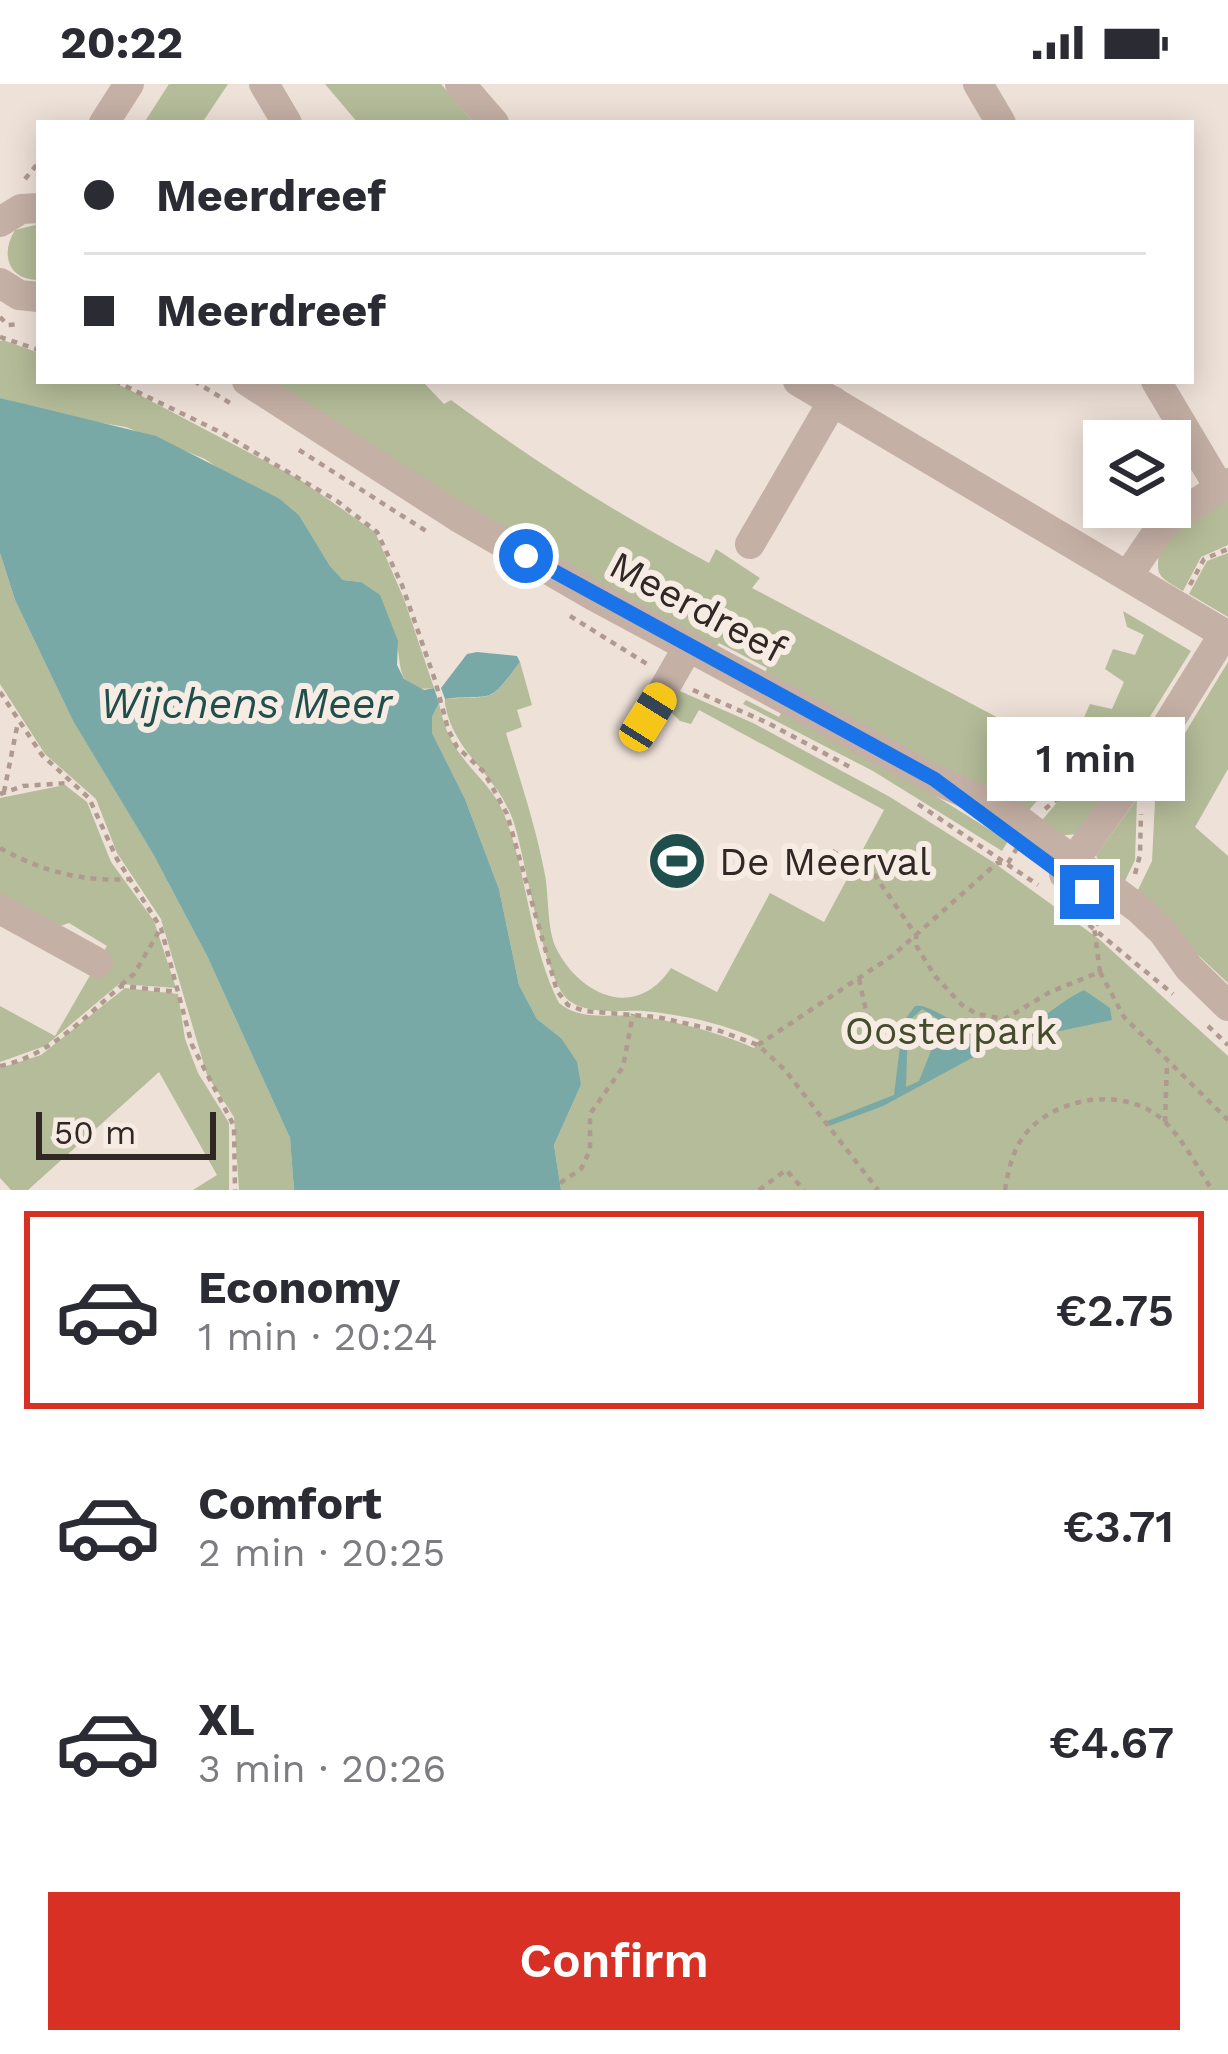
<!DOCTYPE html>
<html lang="en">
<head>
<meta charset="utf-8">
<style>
  body { margin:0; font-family:"Work Sans",sans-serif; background:#f7f7f7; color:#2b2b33; height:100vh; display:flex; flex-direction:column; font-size:45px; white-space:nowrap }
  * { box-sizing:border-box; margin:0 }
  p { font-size:39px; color:#7c7c81 }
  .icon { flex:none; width:66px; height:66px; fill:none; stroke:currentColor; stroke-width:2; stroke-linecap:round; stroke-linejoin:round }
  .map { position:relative; height:1106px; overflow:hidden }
  .drawer { display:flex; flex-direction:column; background:#fff; flex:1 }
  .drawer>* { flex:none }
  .top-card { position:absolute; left:36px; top:36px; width:1158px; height:264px; border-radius:0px; box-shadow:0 6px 30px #0003; display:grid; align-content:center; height:264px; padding:0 48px; background:#fff }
  .controls { position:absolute; left:1083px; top:336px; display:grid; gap:24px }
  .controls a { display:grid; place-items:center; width:108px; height:108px; border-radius:0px; background:#fff; box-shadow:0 6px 30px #0003; font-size:60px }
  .scale { position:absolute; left:36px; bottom:30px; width:180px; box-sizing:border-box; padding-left:12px; border:6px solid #312826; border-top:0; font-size:33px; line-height:42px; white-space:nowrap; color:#312826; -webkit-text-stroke:9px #f7ece3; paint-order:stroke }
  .end { position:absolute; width:54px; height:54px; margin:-27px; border:15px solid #1a73e8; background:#fff; box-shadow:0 0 0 6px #fff }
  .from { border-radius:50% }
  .bubble { position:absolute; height:84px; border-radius:0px; background:#fff; box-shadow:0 6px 30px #0003; font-size:39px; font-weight:600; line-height:84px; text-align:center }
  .car { position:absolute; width:36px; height:72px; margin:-36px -18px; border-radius:15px; box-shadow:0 0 9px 3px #0007; background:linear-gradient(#f5c518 24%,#345 0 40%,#f5c518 0 76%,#345 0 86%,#f5c518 0) }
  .top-card b { display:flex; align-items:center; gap:42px; height:114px; font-size:45px }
  .top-card b+b { border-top:3px solid #e1e1e2 }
  .top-card i { width:30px; height:30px; background:#2b2b33 }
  ul { padding:21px 0 0; list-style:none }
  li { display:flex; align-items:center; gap:36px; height:198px; margin:0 24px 18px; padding:0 24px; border:6px solid transparent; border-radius:0px }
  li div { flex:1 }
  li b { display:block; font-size:45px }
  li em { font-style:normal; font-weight:600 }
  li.active { border-color:#d93025 }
  li>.icon { width:108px; height:108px; stroke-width:1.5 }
  .action { display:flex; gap:24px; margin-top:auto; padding:24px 48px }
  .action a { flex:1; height:138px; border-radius:0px; background:#d93025; color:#fff; font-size:48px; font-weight:600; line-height:138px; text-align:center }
  .status { display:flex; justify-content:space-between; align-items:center; height:84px; padding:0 60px; background:#fff; direction:ltr }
  .status svg { height:33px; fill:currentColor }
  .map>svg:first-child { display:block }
  .green { fill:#b4bc99 }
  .water { fill:#79a9a6; fill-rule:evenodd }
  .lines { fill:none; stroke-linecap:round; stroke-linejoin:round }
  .path { stroke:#b09a8f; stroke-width:4.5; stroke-dasharray:6 6; stroke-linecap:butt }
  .minor { stroke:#c5b0a5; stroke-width:30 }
  .route { stroke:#1a73e8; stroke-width:15 }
  .labels { text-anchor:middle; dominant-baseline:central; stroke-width:12; stroke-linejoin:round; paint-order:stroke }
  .street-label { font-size:39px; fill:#312826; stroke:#f7ece3 }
  .poi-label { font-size:39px; fill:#312826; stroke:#f7ece3; text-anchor:start }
  .park-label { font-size:39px; fill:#444d2b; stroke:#f7ece3 }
  .water-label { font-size:42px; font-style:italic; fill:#1f4f4d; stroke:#f7ece3 }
</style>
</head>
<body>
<div class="status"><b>20:22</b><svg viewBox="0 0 49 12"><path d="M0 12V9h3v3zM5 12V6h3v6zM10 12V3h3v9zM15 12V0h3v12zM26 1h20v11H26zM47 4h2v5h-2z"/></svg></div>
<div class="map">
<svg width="1228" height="1106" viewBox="0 0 1228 1106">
  <rect width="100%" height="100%" fill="#eee1d8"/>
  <g class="green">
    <polygon points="169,0 228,0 204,36 144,39"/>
    <polygon points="325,0 441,0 474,39 358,39"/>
    <path d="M39 140V196C8 196 0 170 15 146Z"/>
    <path d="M3 256 39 269V297H110L130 306 299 395 375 448 404 515 434 604C390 611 405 571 393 550 384 532 372 515 361 498L343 496 330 482 299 431 280 415 232 394 205 375 126 343 78 335 0 314V257Z"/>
    <path d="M267 297H422L444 320 451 316C538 380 614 428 709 479L716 465 760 494 752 504 1050 661 1064 633 1081 640 1090 620 1112 625 1124 598 1105 585 1113 565 1135 571 1144 551 1127 543 1123 527 1191 567 1126 671 1048 704 1024 732 764 591 767 584 719 559 715 564 518 455Z"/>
    <path d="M1228 411V461L1201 473 1183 507C1153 489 1158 493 1159 460Z"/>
    <polygon points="0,469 15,516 73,637 153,770 207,872 290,1054 294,1106 239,1106 234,1033 207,991 161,835 117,769 96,715 45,670 0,600"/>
    <polygon points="1228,469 1228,533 1189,510 1207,477"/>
    <path d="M520 578 532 621 517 626 522 643 506 649C520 696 536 743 545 791 549 813 547 845 556 864 580 912 636 937 671 884L717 908 770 809 824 838 884 726 699 626 691 640 680 637 672 629 675 605 753 639 890 713 993 778 1099 855 1228 972V1106H561L554 1061 581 1001 561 954 537 935 519 901 499 805 465 715 432 649V633L439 619C443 638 448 654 460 670 475 691 494 705 504 730 528 791 529 860 559 919 583 939 615 928 643 933 680 938 720 949 754 964L759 956C726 940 680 930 643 927 621 926 591 931 571 918 543 900 526 773 513 736 496 689 454 670 445 620V615C495 610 487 623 520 578Z"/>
    <polygon points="1228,578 1228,685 1195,743 1228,772 1228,899 1135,812 1152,777 1156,697"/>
    <polygon points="746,616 779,633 783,626 889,683 1008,757 1002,767 873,687 743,620"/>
    <polygon points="1118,695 1077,750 1057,752 1038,741 1059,716"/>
    <polygon points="65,701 87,718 111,778 154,837 176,904 119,900 45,962 0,978 0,922 55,952 107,862 69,839 52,845 0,816 0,714"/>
    <polygon points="1137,715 1135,776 1122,803 1100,783 1096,771"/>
    <polygon points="125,904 178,910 185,955 198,989 229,1039 229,1106 193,1106 217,1091 159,988 28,1106 11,1106 0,1094 0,984 41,971"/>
  </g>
  <g class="water">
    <polygon points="0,314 156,352 280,415 299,431 330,482 343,496 361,498 380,511 398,557 397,581 404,595 424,606 434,604 439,619 432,633 432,649 465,715 499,805 519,901 537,935 561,954 577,978 581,1001 554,1061 561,1106 294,1106 290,1054 207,872 153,770 73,637 15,516 0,469"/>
    <path d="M477 568 517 572 520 578C486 624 495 609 445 615L441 604 467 570Z"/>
    <path d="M1084 906 1110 924 1112 936 998 960 883 1022 829 1042 825 1038 894 1011 903 938 915 922C932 918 968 954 1001 951 1031 949 1057 918 1084 906ZM922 925 938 935 940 944 919 997 906 1003 908 938Z"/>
  </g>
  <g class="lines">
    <g class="path">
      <polyline points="25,95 39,78"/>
      <polyline points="0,233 8,241 20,240"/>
      <polyline points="0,253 39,266"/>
      <polyline points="115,297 222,349 337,417 377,448 402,501 435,596 448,645 457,663 484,688 507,730 557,907 568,921 585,927 657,933 720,947 758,961 785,986 878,1106"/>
      <polyline points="194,297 230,319"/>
      <polyline points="299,366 426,447"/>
      <polyline points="1190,501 1204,475 1228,465"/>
      <polyline points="570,532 647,580"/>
      <polyline points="693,606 768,639 850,683"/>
      <polyline points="0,608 42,671 89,714 117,775 161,844 192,961 234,1042 235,1106"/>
      <polyline points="4,708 17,643"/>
      <polyline points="0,710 23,702 68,699"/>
      <polyline points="918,720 1038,801"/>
      <polyline points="1045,725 1067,707 1097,697"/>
      <path d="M0 764C41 787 82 798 130 795"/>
      <polyline points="832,767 874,790 916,851 917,863 935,892 962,921 977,930 1005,935 1050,908 1100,888 1094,843 1103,833"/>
      <polyline points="1135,790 1140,771 1141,730"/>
      <polyline points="1061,818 1173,910"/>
      <polyline points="1100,888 1124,933 1228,1036"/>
      <path d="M859 895C865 920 866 947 893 957"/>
      <polyline points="121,901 134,890 161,844"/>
      <polyline points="1208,942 1228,961"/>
      <polyline points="758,961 892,872 997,779 1008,779 1017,764"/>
      <path d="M0 982C49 972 85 933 121 902L178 908"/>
      <polyline points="1165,1038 1167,979"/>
      <polyline points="560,1099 581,1085 590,1066 590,1030 623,983 633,930"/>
      <polyline points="759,1106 786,1086 804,1106"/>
      <path d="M1005 1106C1008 1088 1012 1068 1023 1053 1053 1012 1126 1001 1164 1037 1183 1055 1198 1084 1212 1106"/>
    </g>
    <g class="minor">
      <polyline points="264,0 287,39"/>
      <polyline points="460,0 494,39"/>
      <polyline points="978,0 1001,39"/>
      <polyline points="104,39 129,0"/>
      <polyline points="0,138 21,125 39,124"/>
      <polyline points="0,199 19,211 39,213"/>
      <polyline points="247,297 458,433 594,512 934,695 1008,728 1139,825 1163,848 1189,884 1228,922"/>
      <polyline points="798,297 1228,552"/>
      <polyline points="1156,297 1219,403"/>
      <polyline points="750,460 833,317"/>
      <polyline points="1129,490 1163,440 1228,399"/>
      <polyline points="648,633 688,563"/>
      <polyline points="1064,790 1142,682 1224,550"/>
      <polyline points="0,825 98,879"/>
    </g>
  </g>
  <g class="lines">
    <polyline class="route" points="526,472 934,695 1087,808"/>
  </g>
  <defs>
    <symbol id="stadium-disc" viewBox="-11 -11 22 22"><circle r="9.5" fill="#1f4f4d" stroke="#f7ece3"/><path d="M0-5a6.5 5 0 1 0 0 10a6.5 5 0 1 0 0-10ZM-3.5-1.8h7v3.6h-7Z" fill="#fff"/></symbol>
  </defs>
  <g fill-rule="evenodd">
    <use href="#stadium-disc" x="644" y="744" width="66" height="66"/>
  </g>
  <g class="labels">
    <g class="street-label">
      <text transform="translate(698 523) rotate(28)">Meerdreef</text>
    </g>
    <g class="poi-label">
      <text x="719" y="777">De Meerval</text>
    </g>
    <g class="park-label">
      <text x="951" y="946">Oosterpark</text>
    </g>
    <g class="water-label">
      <text x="246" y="619">Wijchens Meer</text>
    </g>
  </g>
</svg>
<div class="controls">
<a><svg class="icon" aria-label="layers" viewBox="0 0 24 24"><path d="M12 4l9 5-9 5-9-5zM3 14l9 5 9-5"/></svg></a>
</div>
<div class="scale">50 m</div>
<i class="end from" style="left:526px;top:472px"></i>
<i class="end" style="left:1087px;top:808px"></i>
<div class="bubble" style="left:987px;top:633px;width:198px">1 min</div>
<i class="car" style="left:648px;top:633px;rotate:32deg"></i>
<div class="top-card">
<b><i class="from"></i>Meerdreef</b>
<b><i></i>Meerdreef</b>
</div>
</div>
<section class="drawer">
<ul>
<li class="active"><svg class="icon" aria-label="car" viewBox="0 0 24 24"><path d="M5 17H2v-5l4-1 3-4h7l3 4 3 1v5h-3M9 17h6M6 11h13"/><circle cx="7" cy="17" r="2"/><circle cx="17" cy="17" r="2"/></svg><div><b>Economy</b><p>1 min · 20:24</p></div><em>€2.75</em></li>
<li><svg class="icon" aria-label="car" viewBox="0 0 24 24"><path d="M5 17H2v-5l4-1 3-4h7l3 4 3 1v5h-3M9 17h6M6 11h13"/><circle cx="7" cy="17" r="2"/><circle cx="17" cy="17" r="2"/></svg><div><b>Comfort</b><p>2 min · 20:25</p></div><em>€3.71</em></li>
<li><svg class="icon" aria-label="car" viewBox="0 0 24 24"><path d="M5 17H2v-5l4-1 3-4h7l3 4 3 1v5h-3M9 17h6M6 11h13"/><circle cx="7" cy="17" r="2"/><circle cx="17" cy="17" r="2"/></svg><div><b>XL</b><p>3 min · 20:26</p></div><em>€4.67</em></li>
</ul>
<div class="action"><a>Confirm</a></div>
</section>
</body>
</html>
